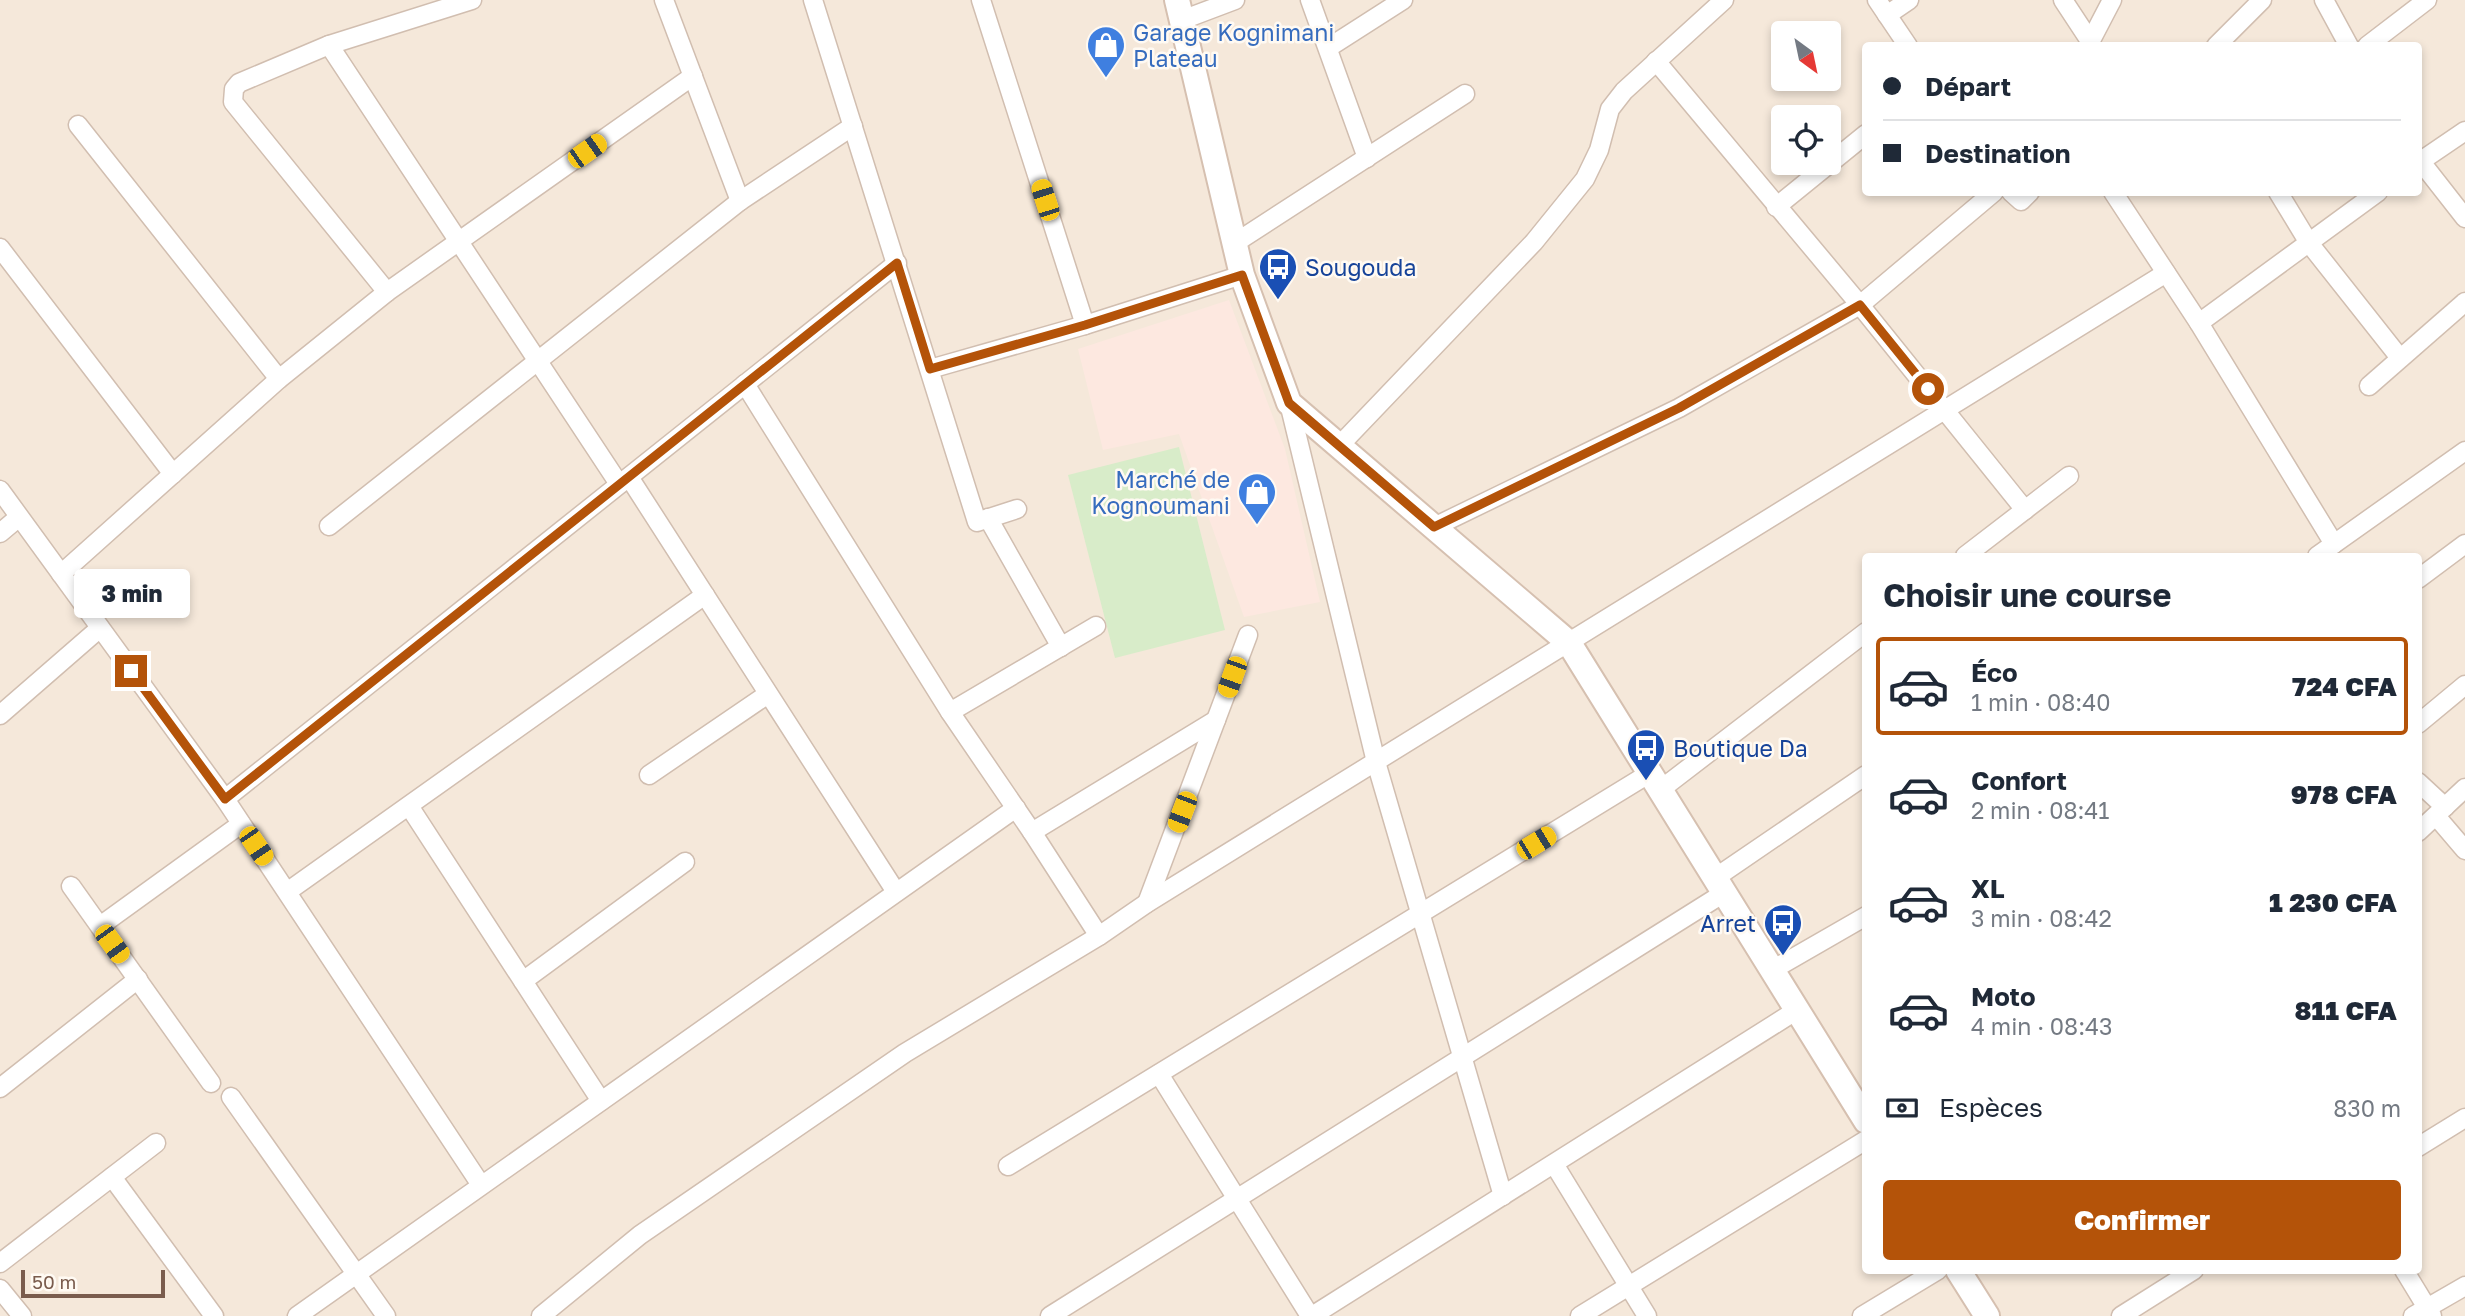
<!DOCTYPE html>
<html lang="fr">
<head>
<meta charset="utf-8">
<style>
  body { margin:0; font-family:"Golos Text",sans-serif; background:#f2f2f3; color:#1f2937; height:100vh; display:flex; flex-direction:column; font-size:26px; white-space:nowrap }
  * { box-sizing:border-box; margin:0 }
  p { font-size:23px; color:#747a83 }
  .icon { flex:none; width:38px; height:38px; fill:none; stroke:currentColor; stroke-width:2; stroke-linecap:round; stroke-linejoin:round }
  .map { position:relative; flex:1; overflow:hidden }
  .panel { position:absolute; left:1862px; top:553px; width:560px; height:721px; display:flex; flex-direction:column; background:#fff; border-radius:7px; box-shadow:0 4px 10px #0003 }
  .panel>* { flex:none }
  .hud { position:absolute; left:1862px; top:42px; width:560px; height:154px; border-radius:7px; box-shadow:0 4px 10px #0003; display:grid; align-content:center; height:154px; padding:0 21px; background:#fff }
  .needle { width:46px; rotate:147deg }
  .fabs { position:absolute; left:1771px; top:21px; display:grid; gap:14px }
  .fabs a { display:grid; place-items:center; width:70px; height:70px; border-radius:7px; background:#fff; box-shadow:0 4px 10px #0003; font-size:35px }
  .scale { position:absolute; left:21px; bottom:18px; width:144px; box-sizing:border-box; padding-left:7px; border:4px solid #7a5c4d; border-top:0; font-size:19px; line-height:24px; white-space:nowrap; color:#7a5c4d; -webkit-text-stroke:5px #fffaf3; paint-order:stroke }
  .end { position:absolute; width:32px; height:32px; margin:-16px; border:9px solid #b45309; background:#fff; box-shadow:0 0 0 4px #fff }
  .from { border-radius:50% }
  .bubble { position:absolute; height:49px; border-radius:7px; background:#fff; box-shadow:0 4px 10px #0003; font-size:23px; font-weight:800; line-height:49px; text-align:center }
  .car { position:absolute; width:21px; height:42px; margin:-21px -10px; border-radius:9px; box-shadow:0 0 5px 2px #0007; background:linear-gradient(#f5c518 24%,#345 0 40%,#f5c518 0 76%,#345 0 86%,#f5c518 0) }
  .hud b { display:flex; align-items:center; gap:24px; height:66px; font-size:26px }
  .hud b+b { border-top:2px solid #e0e1e3 }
  .hud i { width:18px; height:18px; background:#1f2937 }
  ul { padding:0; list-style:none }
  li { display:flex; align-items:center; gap:21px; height:98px; margin:0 14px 10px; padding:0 7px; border:4px solid transparent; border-radius:7px }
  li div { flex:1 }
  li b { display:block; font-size:26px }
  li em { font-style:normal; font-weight:800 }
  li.selected { border-color:#b45309 }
  li>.icon { width:63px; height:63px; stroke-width:1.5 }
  h2 { padding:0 21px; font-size:32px; line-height:84px }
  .pay { display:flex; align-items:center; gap:18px; height:77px; padding:0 21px; font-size:26px }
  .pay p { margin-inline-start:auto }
  .primary-button { display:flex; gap:14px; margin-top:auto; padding:14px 21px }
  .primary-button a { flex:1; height:80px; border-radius:7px; background:#b45309; color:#fff; font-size:28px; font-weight:800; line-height:80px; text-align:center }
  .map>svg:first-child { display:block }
  .residential { fill:#f5e8da; fill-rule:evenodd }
  .commercial { fill:#fde8e0 }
  .green { fill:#d8ecc9 }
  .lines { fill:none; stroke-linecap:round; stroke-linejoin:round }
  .street-casing { stroke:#d1beb0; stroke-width:21 }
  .secondary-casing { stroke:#d6c0b0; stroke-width:28 }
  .street { stroke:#fff; stroke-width:18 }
  .secondary { stroke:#fff; stroke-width:24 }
  .route { stroke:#b45309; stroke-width:9 }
  .labels { text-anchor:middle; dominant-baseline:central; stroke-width:5; stroke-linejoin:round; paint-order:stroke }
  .shop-label { font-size:23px; fill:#366cbe; stroke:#fffaf3; text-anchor:start }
  .transit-label { font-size:23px; fill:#164399; stroke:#fffaf3; text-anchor:start }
</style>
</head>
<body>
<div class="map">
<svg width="2465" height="1316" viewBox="0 0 2465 1316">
  <rect width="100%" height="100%" fill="#fdf6ec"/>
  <path class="residential" d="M0 0H2465V1316H0ZM1783 33H1829V79H1783ZM1866 46H2418V192H1866ZM1783 117H1829V163H1783ZM1866 556H2418V1270H1866Z"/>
  <polygon class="commercial" points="1229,300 1285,449 1320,602 1244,617 1179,434 1103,450 1078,349"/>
  <polygon class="green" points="1179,447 1225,630 1115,658 1068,475"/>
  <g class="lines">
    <defs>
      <g id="street">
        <polyline points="664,0 740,201"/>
        <polyline points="813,0 977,522 1017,509"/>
        <polyline points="981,0 1085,325"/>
        <polyline points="1310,0 1367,158"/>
        <polyline points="1877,0 1908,46"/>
        <polyline points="2063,0 2090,41"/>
        <polyline points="2324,0 2349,46"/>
        <polyline points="1887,15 1909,0"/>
        <polyline points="1182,20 1235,0"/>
        <polyline points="329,45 619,484"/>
        <polyline points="2088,46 2112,0"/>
        <polyline points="2216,46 2262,0"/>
        <polyline points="2367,46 2427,0"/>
        <polyline points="1328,48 1403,0"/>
        <polyline points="1656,61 1860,305 2025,510"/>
        <polyline points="78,125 279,379"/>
        <polyline points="2418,158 2465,218"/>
        <polyline points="2418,163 2465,131"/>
        <polyline points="2011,192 2021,201 2030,192"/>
        <polyline points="2113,192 2199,323 2334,544"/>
        <polyline points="2278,192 2309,243 2400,358"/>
        <polyline points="1776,207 1866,134"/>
        <polyline points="1235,243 1465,94"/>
        <polyline points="0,248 173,474"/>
        <polyline points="387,292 233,102 234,89 239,83 329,45 472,0"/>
        <polyline points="2199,323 2378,192"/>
        <polyline points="930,369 1085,325 1242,275"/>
        <polyline points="745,384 950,712 1032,832 1099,936"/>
        <polyline points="2369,386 2465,302"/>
        <polyline points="1289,403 1376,762 1503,1196"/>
        <polyline points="1339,446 1534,242 1585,179 1599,150 1610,109 1624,91 1724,0"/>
        <polyline points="629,477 896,892"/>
        <polyline points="0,490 225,799 481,1185"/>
        <polyline points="988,518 1061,647"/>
        <polyline points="329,526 740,201 853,126"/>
        <polyline points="1434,527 1679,408 1860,305 1994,192"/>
        <polyline points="0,533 19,517"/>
        <polyline points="1965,556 2069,476"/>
        <polyline points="2317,556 2465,451"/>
        <polyline points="61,574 279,379 387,292 693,76"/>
        <polyline points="2418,579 2465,544"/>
        <polyline points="950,712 1096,626"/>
        <polyline points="0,715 100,628"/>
        <polyline points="2418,724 2465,685"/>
        <polyline points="649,775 768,694"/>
        <polyline points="2418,782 2445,807"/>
        <polyline points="1660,790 1866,632"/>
        <polyline points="225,799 897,263"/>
        <polyline points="409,806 601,1101"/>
        <polyline points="2436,816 2465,850"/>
        <polyline points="1032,832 1216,720"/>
        <polyline points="2418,832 2465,788"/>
        <polyline points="1715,878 1866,775"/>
        <polyline points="71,886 211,1083"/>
        <polyline points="294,887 705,595"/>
        <polyline points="1147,903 1248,635"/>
        <polyline points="100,926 241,824"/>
        <polyline points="1772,970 1866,916"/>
        <polyline points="523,981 685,862"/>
        <polyline points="1159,1074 1310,1316"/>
        <polyline points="0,1088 138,979"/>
        <polyline points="231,1097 386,1316"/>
        <polyline points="2418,1147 2465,1118"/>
        <polyline points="1554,1164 1647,1316"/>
        <polyline points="1008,1166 1650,773"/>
        <polyline points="112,1177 214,1316"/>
        <polyline points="0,1263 156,1143"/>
        <polyline points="2404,1270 2432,1316"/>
        <polyline points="0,1289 22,1316"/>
        <polyline points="297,1316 1016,808"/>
        <polyline points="541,1316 640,1235 905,1053 1099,936 1147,903 2166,273"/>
        <polyline points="1050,1316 1724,893"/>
        <polyline points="1312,1316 1797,1010"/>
        <polyline points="1580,1316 1866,1140"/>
        <polyline points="1862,1316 1938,1270"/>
        <polyline points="2121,1316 2194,1270"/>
        <polyline points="2413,1316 2465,1286"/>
      </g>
      <g id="secondary">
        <polyline points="1177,0 1242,275 1289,403 1569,643 1866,1121"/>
        <polyline points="1958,1270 1987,1316"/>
      </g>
    </defs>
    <use href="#street" class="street-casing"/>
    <use href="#secondary" class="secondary-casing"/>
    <use href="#street" class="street"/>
    <use href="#secondary" class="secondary"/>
  </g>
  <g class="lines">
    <polyline class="route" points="131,671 225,799 897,263 930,369 1085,325 1242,275 1289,403 1434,527 1679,408 1860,305 1928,389"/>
  </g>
  <defs>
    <symbol id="shop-pin" viewBox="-11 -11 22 30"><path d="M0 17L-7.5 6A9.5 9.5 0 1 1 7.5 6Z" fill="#3f7fe0" stroke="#fffaf3"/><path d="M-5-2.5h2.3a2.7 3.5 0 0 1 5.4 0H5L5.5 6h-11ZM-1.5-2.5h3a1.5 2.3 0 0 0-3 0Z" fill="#fff"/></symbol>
    <symbol id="bus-pin" viewBox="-11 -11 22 30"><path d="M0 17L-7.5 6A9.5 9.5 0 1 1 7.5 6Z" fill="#1a4fb4" stroke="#fffaf3"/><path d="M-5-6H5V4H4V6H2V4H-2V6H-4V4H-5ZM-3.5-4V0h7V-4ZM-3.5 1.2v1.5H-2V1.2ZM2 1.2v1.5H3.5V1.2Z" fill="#fff"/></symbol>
  </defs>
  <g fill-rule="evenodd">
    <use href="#shop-pin" x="1084" y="23" width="44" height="60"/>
    <use href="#bus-pin" x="1256" y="245" width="44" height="60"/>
    <use href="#shop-pin" x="1235" y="470" width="44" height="60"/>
    <use href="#bus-pin" x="1624" y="726" width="44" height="60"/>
    <use href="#bus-pin" x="1761" y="901" width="44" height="60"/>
  </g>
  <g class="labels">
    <g class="shop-label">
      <text x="1133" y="32">Garage Kognimani<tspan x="1133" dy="26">Plateau</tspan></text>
      <text x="1230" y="479" text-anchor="end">Marché de<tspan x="1230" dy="26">Kognoumani</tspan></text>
    </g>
    <g class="transit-label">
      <text x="1305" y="267">Sougouda</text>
      <text x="1673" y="748">Boutique Da</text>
      <text x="1756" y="923" text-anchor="end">Arret</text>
    </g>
  </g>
</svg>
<div class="fabs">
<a><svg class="needle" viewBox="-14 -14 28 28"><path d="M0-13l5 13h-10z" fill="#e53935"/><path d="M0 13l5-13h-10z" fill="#747a83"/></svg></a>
<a><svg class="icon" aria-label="locate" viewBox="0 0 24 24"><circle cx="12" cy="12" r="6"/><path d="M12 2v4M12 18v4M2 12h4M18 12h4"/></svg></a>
</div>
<div class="scale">50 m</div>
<i class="end from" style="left:1928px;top:389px"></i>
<i class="end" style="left:131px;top:671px"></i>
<div class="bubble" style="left:74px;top:569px;width:116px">3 min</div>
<i class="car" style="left:587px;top:151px;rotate:55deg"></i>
<i class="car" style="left:1045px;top:200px;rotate:342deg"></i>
<i class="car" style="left:1232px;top:677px;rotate:200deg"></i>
<i class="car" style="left:1182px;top:812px;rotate:201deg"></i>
<i class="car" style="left:1536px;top:843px;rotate:59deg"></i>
<i class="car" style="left:256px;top:846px;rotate:146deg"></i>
<i class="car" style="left:112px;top:944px;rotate:144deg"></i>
<div class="hud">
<b><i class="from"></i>Départ</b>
<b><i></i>Destination</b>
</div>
<section class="panel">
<h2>Choisir une course</h2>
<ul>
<li class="selected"><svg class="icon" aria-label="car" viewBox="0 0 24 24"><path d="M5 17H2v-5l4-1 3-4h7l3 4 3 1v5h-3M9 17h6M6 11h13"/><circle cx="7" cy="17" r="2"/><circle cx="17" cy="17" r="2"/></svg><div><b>Éco</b><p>1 min · 08:40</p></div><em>724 CFA</em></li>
<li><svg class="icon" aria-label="car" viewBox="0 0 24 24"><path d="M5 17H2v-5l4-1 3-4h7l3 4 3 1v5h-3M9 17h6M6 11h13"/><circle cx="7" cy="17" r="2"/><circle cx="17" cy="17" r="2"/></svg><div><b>Confort</b><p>2 min · 08:41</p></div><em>978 CFA</em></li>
<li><svg class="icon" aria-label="car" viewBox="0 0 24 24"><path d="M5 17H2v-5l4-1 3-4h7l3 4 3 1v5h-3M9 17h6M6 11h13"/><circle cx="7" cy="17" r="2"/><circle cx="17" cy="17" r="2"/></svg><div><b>XL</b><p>3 min · 08:42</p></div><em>1 230 CFA</em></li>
<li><svg class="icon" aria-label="car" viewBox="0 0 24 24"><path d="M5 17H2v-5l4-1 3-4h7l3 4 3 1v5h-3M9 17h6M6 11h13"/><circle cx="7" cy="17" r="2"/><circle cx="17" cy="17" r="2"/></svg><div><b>Moto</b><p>4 min · 08:43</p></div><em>811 CFA</em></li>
</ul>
<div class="pay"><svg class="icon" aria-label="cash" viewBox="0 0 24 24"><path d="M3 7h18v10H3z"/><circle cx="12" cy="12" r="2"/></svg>Espèces<p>830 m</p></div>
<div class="primary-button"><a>Confirmer</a></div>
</section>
</div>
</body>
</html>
